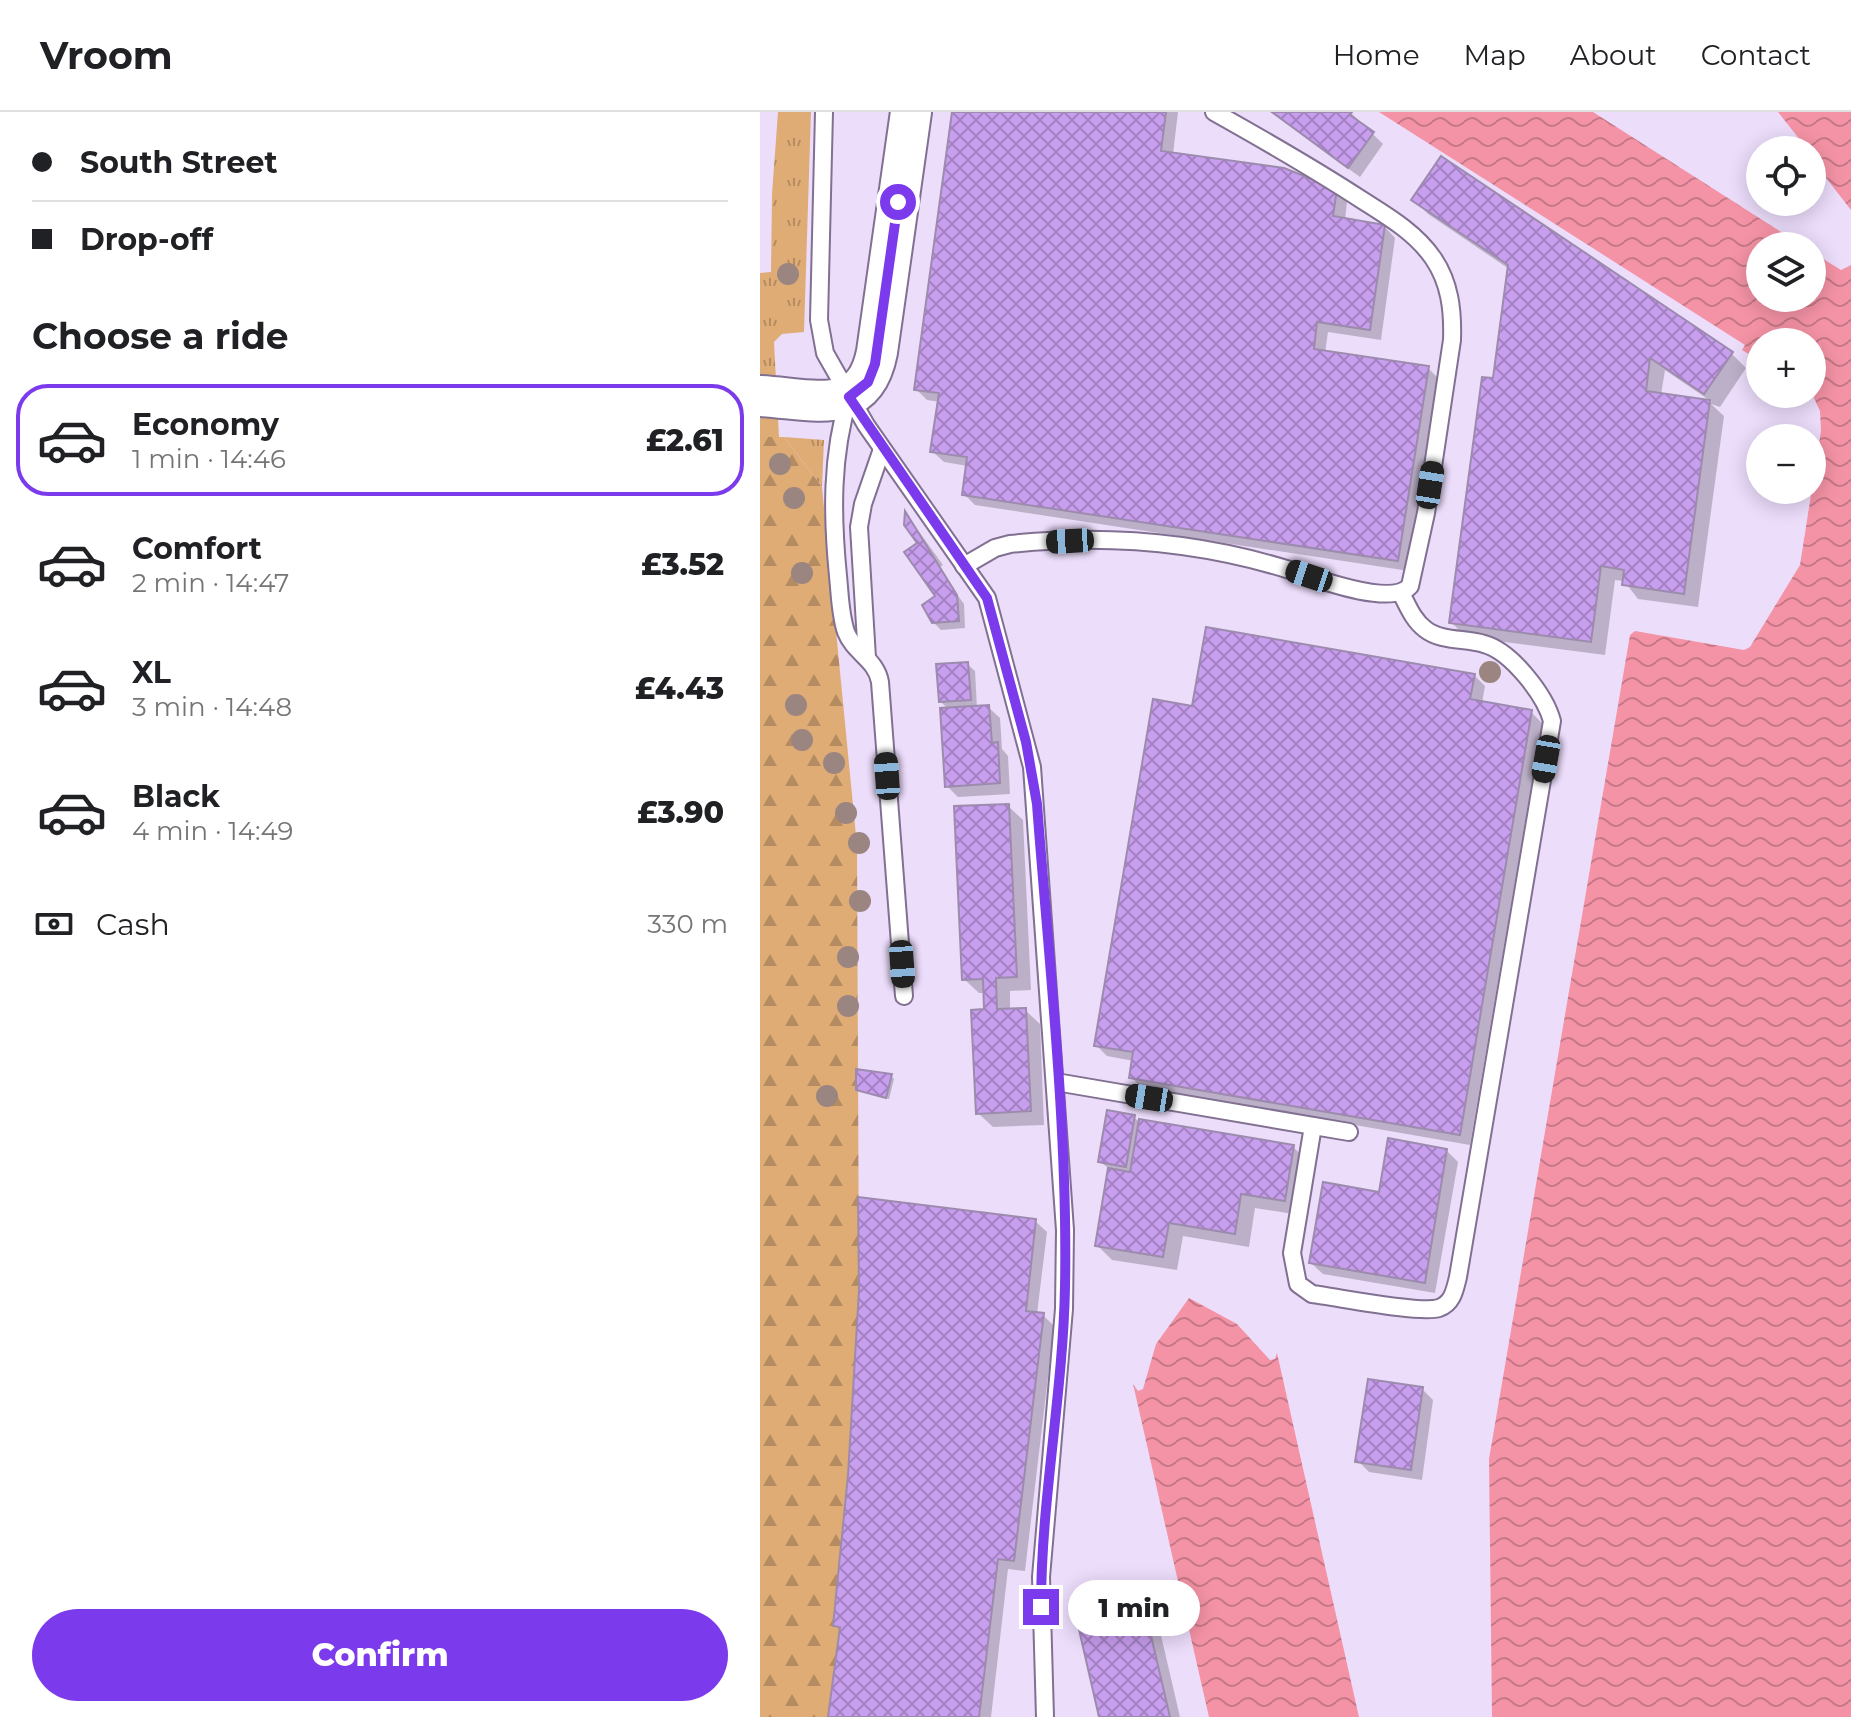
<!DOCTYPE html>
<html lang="en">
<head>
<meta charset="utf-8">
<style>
  body { margin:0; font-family:Montserrat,sans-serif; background:#f2f2f2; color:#202124; height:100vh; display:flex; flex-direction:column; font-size:30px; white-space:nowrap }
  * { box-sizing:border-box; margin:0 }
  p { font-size:26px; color:#757577 }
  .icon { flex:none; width:44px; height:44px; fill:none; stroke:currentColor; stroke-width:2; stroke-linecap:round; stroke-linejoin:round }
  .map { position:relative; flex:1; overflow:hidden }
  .details { display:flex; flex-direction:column; background:#fff; width:760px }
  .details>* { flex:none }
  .hud { display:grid; align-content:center; height:176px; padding:0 32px; background:#fff }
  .fabs { position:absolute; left:986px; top:24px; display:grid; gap:16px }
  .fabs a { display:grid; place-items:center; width:80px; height:80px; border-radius:50%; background:#fff; box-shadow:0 4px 20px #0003; font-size:40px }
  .end { position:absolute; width:36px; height:36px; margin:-18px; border:10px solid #7c3aed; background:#fff; box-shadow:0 0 0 4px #fff }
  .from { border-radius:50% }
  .bubble { position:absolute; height:56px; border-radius:28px; background:#fff; box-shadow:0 4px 20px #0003; font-size:26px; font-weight:800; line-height:56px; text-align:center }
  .car { position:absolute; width:24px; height:48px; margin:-24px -12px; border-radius:10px; box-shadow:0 0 6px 2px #0007; background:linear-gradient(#222 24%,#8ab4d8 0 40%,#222 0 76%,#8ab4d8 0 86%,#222 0) }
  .hud b { display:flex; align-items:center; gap:28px; height:76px; font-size:30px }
  .hud b+b { border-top:2px solid #e0e0e0 }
  .hud i { width:20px; height:20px; background:#202124 }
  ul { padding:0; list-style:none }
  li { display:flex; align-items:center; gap:24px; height:112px; margin:0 16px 12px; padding:0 16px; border:4px solid transparent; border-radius:32px }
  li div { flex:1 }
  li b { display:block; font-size:30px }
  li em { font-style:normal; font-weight:800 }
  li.active { border-color:#7c3aed }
  li>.icon { width:72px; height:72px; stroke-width:1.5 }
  h2 { padding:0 32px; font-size:36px; line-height:96px }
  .pay { display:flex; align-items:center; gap:20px; height:88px; padding:0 32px; font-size:30px }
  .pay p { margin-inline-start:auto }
  .action { display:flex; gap:16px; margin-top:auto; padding:16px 32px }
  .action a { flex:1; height:92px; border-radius:48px; background:#7c3aed; color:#fff; font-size:32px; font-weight:800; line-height:92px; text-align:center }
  header { display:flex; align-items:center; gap:48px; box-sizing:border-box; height:112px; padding:0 40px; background:#fff; border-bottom:2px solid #e0e0e0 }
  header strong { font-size:38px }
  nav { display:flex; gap:44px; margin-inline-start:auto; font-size:28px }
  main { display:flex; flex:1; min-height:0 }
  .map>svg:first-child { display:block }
  .grass { fill:url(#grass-tufts) }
  .forest { fill:url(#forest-firs) }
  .water { fill:url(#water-waves) }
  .shadow { fill:#0003; fill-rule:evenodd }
  .building { fill:url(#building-cross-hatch); stroke:#9d8bae; stroke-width:2 }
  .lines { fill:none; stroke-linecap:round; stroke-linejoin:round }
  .service-casing { stroke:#817091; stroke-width:20 }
  .tertiary-casing { stroke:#817091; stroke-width:44 }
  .service { stroke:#fff; stroke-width:16 }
  .tertiary { stroke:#fff; stroke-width:40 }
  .tree { fill:#9b8581 }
  .route { stroke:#7c3aed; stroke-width:10 }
</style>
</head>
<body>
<header>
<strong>Vroom</strong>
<nav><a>Home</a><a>Map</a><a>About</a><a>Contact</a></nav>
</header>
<main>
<section class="details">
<div class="hud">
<b><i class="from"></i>South Street</b>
<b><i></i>Drop-off</b>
</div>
<h2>Choose a ride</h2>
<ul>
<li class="active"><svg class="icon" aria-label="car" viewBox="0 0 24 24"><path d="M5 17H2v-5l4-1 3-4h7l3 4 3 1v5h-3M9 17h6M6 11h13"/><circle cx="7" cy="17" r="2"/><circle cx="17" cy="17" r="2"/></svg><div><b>Economy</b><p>1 min · 14:46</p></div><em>£2.61</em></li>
<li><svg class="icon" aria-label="car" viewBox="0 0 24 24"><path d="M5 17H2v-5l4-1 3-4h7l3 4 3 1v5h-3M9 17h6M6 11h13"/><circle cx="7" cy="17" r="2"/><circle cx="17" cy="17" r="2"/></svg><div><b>Comfort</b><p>2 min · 14:47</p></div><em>£3.52</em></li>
<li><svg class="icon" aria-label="car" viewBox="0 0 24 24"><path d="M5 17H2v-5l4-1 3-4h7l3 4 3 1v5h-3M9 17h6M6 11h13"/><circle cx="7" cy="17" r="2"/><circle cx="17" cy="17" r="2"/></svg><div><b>XL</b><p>3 min · 14:48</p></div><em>£4.43</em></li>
<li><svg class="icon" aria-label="car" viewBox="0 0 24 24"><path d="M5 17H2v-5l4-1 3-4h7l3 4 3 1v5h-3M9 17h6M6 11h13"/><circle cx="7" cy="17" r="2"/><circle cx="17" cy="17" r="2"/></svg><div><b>Black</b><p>4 min · 14:49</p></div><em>£3.90</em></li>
</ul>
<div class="pay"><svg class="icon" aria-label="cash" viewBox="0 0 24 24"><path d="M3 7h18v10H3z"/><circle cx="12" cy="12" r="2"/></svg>Cash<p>330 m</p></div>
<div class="action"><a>Confirm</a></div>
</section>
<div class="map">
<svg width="1091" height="1605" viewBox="0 0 1091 1605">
  <defs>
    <pattern id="grass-tufts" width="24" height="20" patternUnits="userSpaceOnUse" patternTransform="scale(2)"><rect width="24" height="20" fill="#dfac75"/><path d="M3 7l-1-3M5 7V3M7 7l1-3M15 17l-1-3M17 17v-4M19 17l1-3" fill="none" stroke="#b58c61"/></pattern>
    <pattern id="forest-firs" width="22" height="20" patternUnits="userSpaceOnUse" patternTransform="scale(2)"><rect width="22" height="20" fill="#dfac75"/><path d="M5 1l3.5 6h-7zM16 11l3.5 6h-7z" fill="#b58c61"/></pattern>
    <pattern id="water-waves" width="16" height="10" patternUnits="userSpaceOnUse" patternTransform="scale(2)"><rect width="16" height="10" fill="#f593a6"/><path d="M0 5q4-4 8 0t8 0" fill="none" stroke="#c77888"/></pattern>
    <pattern id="building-cross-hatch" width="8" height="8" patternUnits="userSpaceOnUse" patternTransform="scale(2)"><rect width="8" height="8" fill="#c89eee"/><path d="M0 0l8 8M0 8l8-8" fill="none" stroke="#a381c2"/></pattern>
  </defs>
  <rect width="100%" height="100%" fill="#ecddfb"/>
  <g class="grass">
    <polygon points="18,0 51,0 44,220 22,222 14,230 19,325 0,325 0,161 11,160 12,82"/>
    <polygon points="24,325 64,328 62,375"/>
  </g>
  <polygon class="forest" points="0,325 24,325 62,375 97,734 99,1178 88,1363 73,1513 80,1515 68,1605 0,1605"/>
  <g class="water">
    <polygon points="619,0 833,0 1043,134 1000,134 1000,186 1052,186 1052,140 1081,158 1091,153 1091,1605 732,1605 729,1347 870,523 875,519 984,538 990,535 1040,453 1061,319 1060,299 1052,282 1052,230 1000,230 1000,249 982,238 985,233"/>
    <polygon points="1018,0 1091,0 1091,98 1056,53 1052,38 1048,38"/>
    <polygon points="429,1186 477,1212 510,1248 515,1247 517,1241 599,1605 449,1605 373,1272 378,1279 383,1277 396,1232"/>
  </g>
  <g class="shadow">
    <polygon points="194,0 418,0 413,42 576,79 587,90 585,108 624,114 635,126 621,228 568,220 565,241 668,256 679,267 649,459 215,393 204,382 208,354 184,350 172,339 180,290 167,288 156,277"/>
    <polygon points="510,0 590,0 623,32 600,65"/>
    <path d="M654 88 971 241 986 256 960 295 951 292 964 304 938 495 878 487 864 469 855 468 845 543 706 525 691 510 734 269 749 157 668 102ZM905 258 952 290 901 283Z"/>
    <polygon points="145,400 183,453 178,456 204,492 205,516 181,518 173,510 178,484 160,431 146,412"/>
    <polygon points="207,552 215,559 217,596 228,595 240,606 242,637 248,644 250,682 198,685 187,674 189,598 181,590"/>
    <polygon points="714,563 725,574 722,591 771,600 782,611 710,1033 382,976 371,965 374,949 347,944 336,933 434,596"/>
    <polygon points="248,694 263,708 271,878 250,879 250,898 265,898 280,912 284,1013 233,1015 218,1001 226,881 219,881 204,867"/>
    <polygon points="131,964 134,967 129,987 98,977"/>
    <polygon points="374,1005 380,1011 533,1035 548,1049 540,1103 495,1096 489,1135 423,1124 417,1158 352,1148 337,1133 350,1057 340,1050"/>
    <polygon points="687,1039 698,1050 675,1181 563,1162 551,1151 620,1082"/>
    <polygon points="275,1109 287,1120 277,1202 283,1203 294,1214 265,1459 248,1457 231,1605 70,1605 81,1519 75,1513"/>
    <polygon points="662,1277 673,1288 662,1368 609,1360 598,1349"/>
    <polygon points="379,1474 393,1489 420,1605 341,1605"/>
  </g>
  <g class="building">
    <polygon points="192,0 406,0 401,39 524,56 577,77 573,104 625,113 610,218 557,210 554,237 669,254 638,449 202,383 207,345 170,340 179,281 154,278"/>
    <polygon points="512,0 592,0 590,3 614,20 588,56"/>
    <polygon points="681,44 973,240 944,282 890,246 886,279 950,288 924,482 862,473 864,458 841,454 831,530 689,511 722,265 733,266 748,153 651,88"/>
    <polygon points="145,399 197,483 199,509 172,511 162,493 175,484 144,440 157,431 144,413"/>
    <polygon points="446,515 715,562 710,587 772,598 700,1023 369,966 373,940 334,934 393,587 432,594"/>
    <polygon points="208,550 211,588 179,590 176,552"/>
    <polygon points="229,593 232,631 238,630 240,671 185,675 180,596"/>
    <polygon points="249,692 257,865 236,866 237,897 266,896 271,999 216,1002 211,898 224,897 223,867 202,868 194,694"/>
    <polygon points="96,957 132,962 126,986 96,978"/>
    <polygon points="347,998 375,1003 366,1055 338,1050"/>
    <polygon points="379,1007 534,1033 525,1089 481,1082 475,1122 409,1111 403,1145 335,1134 348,1056 370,1060"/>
    <polygon points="628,1026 687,1037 665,1171 549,1151 563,1070 619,1080"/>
    <polygon points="98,1085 276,1107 266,1199 284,1201 254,1449 238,1447 219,1605 68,1605 80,1515 73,1514 88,1363 99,1178"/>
    <polygon points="608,1267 663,1275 651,1358 595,1350"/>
    <polygon points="379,1472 410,1605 339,1605 312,1487"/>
  </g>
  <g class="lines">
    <defs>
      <g id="service">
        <polyline points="64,0 59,208 65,241 106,313 227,486 272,655 305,1118 304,1197 281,1465 285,1605"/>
        <path d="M89 285C71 344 72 403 78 464 80 483 80 502 86 520 94 541 116 547 120 570L144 884"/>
        <path d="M204 454 235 436 250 432C345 422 441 430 533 459 557 467 632 495 650 474L666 401 692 228C693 198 690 171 673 146 655 120 627 104 602 88 553 56 504 28 454 0"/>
        <polyline points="107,546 99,415 103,392 122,337"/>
        <polyline points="296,970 589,1020"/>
        <path d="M553 1014 532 1141 538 1172 552 1182C577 1185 660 1202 679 1196 693 1191 695 1177 698 1165L792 609C785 583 751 539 724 532 706 526 681 530 665 517 653 508 648 494 641 481"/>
      </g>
      <path id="tertiary" d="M0 284C54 287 104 306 117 240L151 0"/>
    </defs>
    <use href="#service" class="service-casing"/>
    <use href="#tertiary" class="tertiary-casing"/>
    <use href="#service" class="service"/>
    <use href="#tertiary" class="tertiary"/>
  </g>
  <g class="tree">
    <circle cx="28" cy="162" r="11"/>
    <circle cx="20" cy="352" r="11"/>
    <circle cx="34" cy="386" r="11"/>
    <circle cx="42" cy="461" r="11"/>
    <circle cx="730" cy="560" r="11"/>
    <circle cx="36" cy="593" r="11"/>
    <circle cx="42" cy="628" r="11"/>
    <circle cx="74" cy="651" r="11"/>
    <circle cx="86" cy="701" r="11"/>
    <circle cx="99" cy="731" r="11"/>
    <circle cx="100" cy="789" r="11"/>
    <circle cx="88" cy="845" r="11"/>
    <circle cx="88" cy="894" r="11"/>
    <circle cx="67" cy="984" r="11"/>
  </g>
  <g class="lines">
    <path class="route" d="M138 90 115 252 108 270 89 285 227 486 266 630 277 692C289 851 308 1016 305 1175 303 1282 281 1388 281 1495"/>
  </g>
</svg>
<div class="fabs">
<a><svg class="icon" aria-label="locate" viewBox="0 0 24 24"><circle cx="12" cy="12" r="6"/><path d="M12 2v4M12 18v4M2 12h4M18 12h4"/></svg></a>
<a><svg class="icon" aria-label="layers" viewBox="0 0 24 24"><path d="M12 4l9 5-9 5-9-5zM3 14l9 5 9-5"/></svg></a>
<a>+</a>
<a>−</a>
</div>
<i class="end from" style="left:138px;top:90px"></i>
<i class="end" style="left:281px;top:1495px"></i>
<div class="bubble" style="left:308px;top:1468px;width:132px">1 min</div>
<i class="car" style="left:670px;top:373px;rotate:9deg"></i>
<i class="car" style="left:310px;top:429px;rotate:267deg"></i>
<i class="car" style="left:549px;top:464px;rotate:288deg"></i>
<i class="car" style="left:786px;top:647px;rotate:190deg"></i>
<i class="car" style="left:127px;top:664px;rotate:356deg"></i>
<i class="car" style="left:142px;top:852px;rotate:176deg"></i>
<i class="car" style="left:389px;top:986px;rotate:279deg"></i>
</div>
</main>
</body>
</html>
